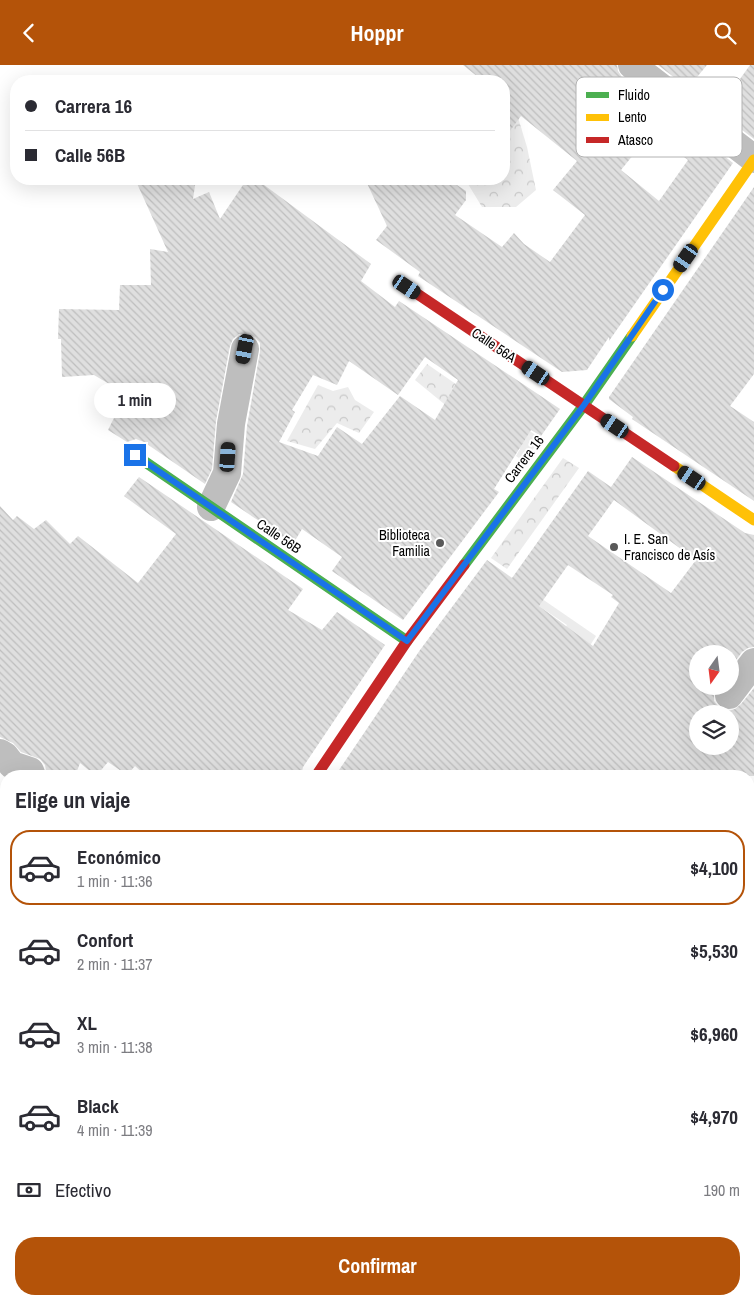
<!DOCTYPE html>
<html lang="es">
<head>
<meta charset="utf-8">
<style>
  body { margin:0; font-family:"Archivo Narrow",sans-serif; background:#f2f2f3; color:#2b2b33; height:100vh; display:flex; flex-direction:column; font-size:19px; white-space:nowrap }
  * { box-sizing:border-box; margin:0 }
  p { font-size:16px; color:#7c7c81 }
  .icon { flex:none; width:28px; height:28px; fill:none; stroke:currentColor; stroke-width:2; stroke-linecap:round; stroke-linejoin:round }
  .map { position:relative; flex:1; overflow:hidden }
  .sheet { position:absolute; left:0px; top:705px; width:755px; height:535px; display:flex; flex-direction:column; background:#fff; border-radius:20px 20px 0 0; box-shadow:0 5px 20px #0002 }
  .sheet>* { flex:none }
  .top-card { position:absolute; left:10px; top:10px; width:500px; height:110px; border-radius:20px; box-shadow:0 5px 20px #0002; display:grid; align-content:center; height:110px; padding:0 15px; background:#fff }
  .needle { width:32px; rotate:194deg }
  .fabs { position:absolute; left:689px; top:580px; display:grid; gap:10px }
  .fabs a { display:grid; place-items:center; width:50px; height:50px; border-radius:50%; background:#fff; box-shadow:0 5px 20px #0002; font-size:25px }
  .end { position:absolute; width:22px; height:22px; margin:-11px; border:6px solid #1a73e8; background:#fff; box-shadow:0 0 0 2px #fff }
  .from { border-radius:50% }
  .bubble { position:absolute; height:35px; border-radius:18px; background:#fff; box-shadow:0 5px 20px #0002; font-size:16px; font-weight:700; line-height:35px; text-align:center }
  .car { position:absolute; width:15px; height:30px; margin:-15px -8px; border-radius:6px; box-shadow:0 0 4px 1px #0007; background:linear-gradient(#222 24%,#8ab4d8 0 40%,#222 0 76%,#8ab4d8 0 86%,#222 0) }
  .top-card b { display:flex; align-items:center; gap:18px; height:48px; font-size:19px }
  .top-card b+b { border-top:1px solid #e1e1e2 }
  .top-card i { width:12px; height:12px; background:#2b2b33 }
  ul { padding:0; list-style:none }
  li { display:flex; align-items:center; gap:15px; height:75px; margin:0 10px 8px; padding:0 5px; border:2px solid transparent; border-radius:20px }
  li div { flex:1 }
  li b { display:block; font-size:19px }
  li em { font-style:normal; font-weight:700 }
  li.on { border-color:#b45309 }
  li>.icon { width:45px; height:45px; stroke-width:1.5 }
  h2 { padding:0 15px; font-size:22px; line-height:60px }
  .pay { display:flex; align-items:center; gap:12px; height:55px; padding:0 15px; font-size:19px }
  .pay p { margin-inline-start:auto }
  .primary-button { display:flex; gap:10px; margin-top:auto; padding:10px 15px }
  .primary-button a { flex:1; height:58px; border-radius:20px; background:#b45309; color:#fff; font-size:20px; font-weight:700; line-height:58px; text-align:center }
  header { display:flex; justify-content:space-between; align-items:center; height:65px; padding:0 15px; background:#b45309; color:#fff; font-size:22px; font-weight:700 }
  .map>svg:first-child { display:block }
  .green { fill:#ececec }
  .forest { fill:url(#forest-crowns) }
  .building { fill:url(#building-back-hatch); fill-rule:evenodd }
  .lines { fill:none; stroke-linecap:round; stroke-linejoin:round }
  .street { stroke:#bebebe; stroke-width:28 }
  .fast { stroke:#4caf50; stroke-width:11 }
  .slow { stroke:#ffc107; stroke-width:11 }
  .jam { stroke:#c62828; stroke-width:11 }
  .route { stroke:#1a73e8; stroke-width:6 }
  .poi-dot { fill:#595959; stroke:#fff; stroke-width:2 }
  .labels { text-anchor:middle; dominant-baseline:central; stroke-width:4; stroke-linejoin:round; paint-order:stroke }
  .street-label { font-size:14px; fill:#000; stroke:#fff }
  .poi-label { font-size:14px; fill:#000; stroke:#fff; text-anchor:end }
  .key { fill:#fff; stroke:#b2b2b2; stroke-width:1 }
  .key-label { font-size:14px; fill:#000 }
</style>
</head>
<body>
<header><svg class="icon" aria-label="back" viewBox="0 0 24 24"><path d="M15 5l-7 7 7 7"/></svg>Hoppr<svg class="icon" aria-label="search" viewBox="0 0 24 24"><circle cx="10" cy="10" r="6"/><path d="M15 15l6 6"/></svg></header>
<div class="map">
<svg width="754" height="1240" viewBox="0 0 754 1240">
  <defs>
    <pattern id="forest-crowns" width="20" height="18" patternUnits="userSpaceOnUse" patternTransform="scale(1.25)"><rect width="20" height="18" fill="#ececec"/><path d="M2 6a3 3 0 1 1 6 0M12 15a3 3 0 1 1 6 0" fill="none" stroke="#c9c9c9"/></pattern>
    <pattern id="building-back-hatch" width="6" height="6" patternUnits="userSpaceOnUse" patternTransform="scale(1.25)"><rect width="6" height="6" fill="#dfdfdf"/><path d="M-1 5l2 2M0 0l6 6M5-1l2 2" fill="none" stroke="#bebebe"/></pattern>
  </defs>
  <rect width="100%" height="100%" fill="#fff"/>
  <polygon class="green" points="532,527 596,571 583,592 553,579 567,560 527,533"/>
  <g class="forest">
    <polygon points="504,30 513,36 527,82 536,125 516,142 482,142 465,114 504,114"/>
    <polygon points="427,299 463,324 449,343 415,315"/>
    <polygon points="318,320 333,326 348,322 355,335 374,347 359,368 337,358 315,384 287,376"/>
    <polygon points="487,336 540,373 525,397 516,391 520,384 513,379"/>
    <polygon points="563,393 579,403 507,504 491,493"/>
  </g>
  <g class="building">
    <polygon points="463,0 617,0 618,6 622,12 668,47 621,105 659,136 688,95 684,92 699,71 733,98 609,276 609,272 587,305 562,307 418,211 420,207 376,175 387,161 365,114 448,114 466,126 466,135 455,150 502,182 514,168 524,179 550,197 585,150 553,125 577,96 521,51 504,74 504,16 483,16"/>
    <polygon points="658,0 707,0 688,23"/>
    <polygon points="750,0 754,0 754,74 717,46"/>
    <path d="M135 114H196L193 134 209 127 220 154 247 114H256L371 199 361 216 395 242 399 236 560 344 541 371 531 365 494 424 499 427 403 555 332 506 342 492 302 464 293 479 231 437 243 409 247 361 260 287V278L255 272 247 269H239L233 274 230 281 216 356 212 404 205 419 144 377 136 374 127 377 108 365 126 329 94 310 62 312 61 274H58L59 244 119 245 120 220H151L150 184 168 187ZM425 292 458 315 435 355 400 331 362 379 337 362 318 391 279 377 295 347 292 345 313 310 337 320 349 296 398 330Z"/>
    <polygon points="754,122 754,309 730,341 754,357 754,436 632,354 633,352 609,334 609,332"/>
    <path d="M632 392 745 468 754 470V582L748 583 742 587 730 603V589H698V621H716L714 629V636L720 643 728 646 735 644 741 639 754 623V711H335L420 585 487 495 512 513 588 406 611 422ZM614 435 696 495 671 528 588 471ZM568 500 613 530 611 532 619 538 593 581 539 541ZM698 649H730V681H698Z"/>
    <polygon points="139,412 303,524 288,545 322,565 337,547 385,580 303,702 301,711 146,711 135,701 127,710 108,697 96,711 80,698 75,711 47,711 45,700 40,694 21,687 13,678 0,672 0,441 13,455 17,451 34,464 46,455 70,479 78,471 138,518 176,469 124,431"/>
  </g>
  <g class="lines">
    <g class="street">
      <polyline points="632,0 754,94"/>
      <polyline points="211,442 227,408 231,359 245,284"/>
      <polyline points="729,630 754,597"/>
      <polyline points="0,688 5,691 12,700 30,706 32,711"/>
      <polyline points="749,979 754,999"/>
      <polyline points="749,1030 754,1051"/>
      <polyline points="0,1031 6,1036"/>
      <polyline points="314,1234 324,1240"/>
      <polyline points="435,1240 438,1234"/>
    </g>
    <g class="fast">
      <polyline points="135,390 407,576"/>
      <polyline points="464,500 584,340 632,271"/>
    </g>
    <g class="slow">
      <polyline points="632,271 754,95"/>
      <polyline points="674,401 754,455"/>
      <polyline points="0,1154 6,1145"/>
    </g>
    <g class="jam">
      <polyline points="407,222 674,401"/>
      <polyline points="316,711 407,576 464,500"/>
    </g>
  </g>
  <g class="lines">
    <polyline class="route" points="135,390 407,576 584,340 663,225"/>
  </g>
  <g class="poi-dot">
    <circle cx="440" cy="478" r="5"/>
    <circle cx="614" cy="482" r="5"/>
  </g>
  <g class="labels">
    <g class="street-label">
      <text transform="translate(494 280) rotate(34)">Calle 56A</text>
      <text transform="translate(524 394) rotate(-53)">Carrera 16</text>
      <text transform="translate(279 471) rotate(34)">Calle 56B</text>
    </g>
    <g class="poi-label">
      <text x="430" y="470">Biblioteca<tspan x="430" dy="16">Familia</tspan></text>
      <text x="624" y="474" text-anchor="start">I. E. San<tspan x="624" dy="16">Francisco de Asís</tspan></text>
    </g>
  </g>
  <rect x="576" y="12" width="166" height="80" rx="8" class="key"/>
  <rect x="586" y="27" width="23" height="6" fill="#4caf50"/>
  <rect x="586" y="49" width="23" height="7" fill="#ffc107"/>
  <rect x="586" y="72" width="23" height="6" fill="#c62828"/>
  <g class="key-label">
    <text x="618" y="35">Fluido</text>
    <text x="618" y="57">Lento</text>
    <text x="618" y="80">Atasco</text>
  </g>
</svg>
<div class="fabs">
<a><svg class="needle" viewBox="-14 -14 28 28"><path d="M0-13l5 13h-10z" fill="#e53935"/><path d="M0 13l5-13h-10z" fill="#7c7c81"/></svg></a>
<a><svg class="icon" aria-label="layers" viewBox="0 0 24 24"><path d="M12 4l9 5-9 5-9-5zM3 14l9 5 9-5"/></svg></a>
</div>
<i class="end from" style="left:663px;top:225px"></i>
<i class="end" style="left:135px;top:390px"></i>
<div class="bubble" style="left:94px;top:318px;width:82px">1 min</div>
<i class="car" style="left:686px;top:193px;rotate:215deg"></i>
<i class="car" style="left:407px;top:222px;rotate:124deg"></i>
<i class="car" style="left:245px;top:284px;rotate:191deg"></i>
<i class="car" style="left:536px;top:308px;rotate:304deg"></i>
<i class="car" style="left:615px;top:361px;rotate:304deg"></i>
<i class="car" style="left:228px;top:392px;rotate:4deg"></i>
<i class="car" style="left:692px;top:413px;rotate:304deg"></i>
<div class="top-card">
<b><i class="from"></i>Carrera 16</b>
<b><i></i>Calle 56B</b>
</div>
<section class="sheet">
<h2>Elige un viaje</h2>
<ul>
<li class="on"><svg class="icon" aria-label="car" viewBox="0 0 24 24"><path d="M5 17H2v-5l4-1 3-4h7l3 4 3 1v5h-3M9 17h6M6 11h13"/><circle cx="7" cy="17" r="2"/><circle cx="17" cy="17" r="2"/></svg><div><b>Económico</b><p>1 min · 11:36</p></div><em>$4,100</em></li>
<li><svg class="icon" aria-label="car" viewBox="0 0 24 24"><path d="M5 17H2v-5l4-1 3-4h7l3 4 3 1v5h-3M9 17h6M6 11h13"/><circle cx="7" cy="17" r="2"/><circle cx="17" cy="17" r="2"/></svg><div><b>Confort</b><p>2 min · 11:37</p></div><em>$5,530</em></li>
<li><svg class="icon" aria-label="car" viewBox="0 0 24 24"><path d="M5 17H2v-5l4-1 3-4h7l3 4 3 1v5h-3M9 17h6M6 11h13"/><circle cx="7" cy="17" r="2"/><circle cx="17" cy="17" r="2"/></svg><div><b>XL</b><p>3 min · 11:38</p></div><em>$6,960</em></li>
<li><svg class="icon" aria-label="car" viewBox="0 0 24 24"><path d="M5 17H2v-5l4-1 3-4h7l3 4 3 1v5h-3M9 17h6M6 11h13"/><circle cx="7" cy="17" r="2"/><circle cx="17" cy="17" r="2"/></svg><div><b>Black</b><p>4 min · 11:39</p></div><em>$4,970</em></li>
</ul>
<div class="pay"><svg class="icon" aria-label="cash" viewBox="0 0 24 24"><path d="M3 7h18v10H3z"/><circle cx="12" cy="12" r="2"/></svg>Efectivo<p>190 m</p></div>
<div class="primary-button"><a>Confirmar</a></div>
</section>
</div>
</body>
</html>
